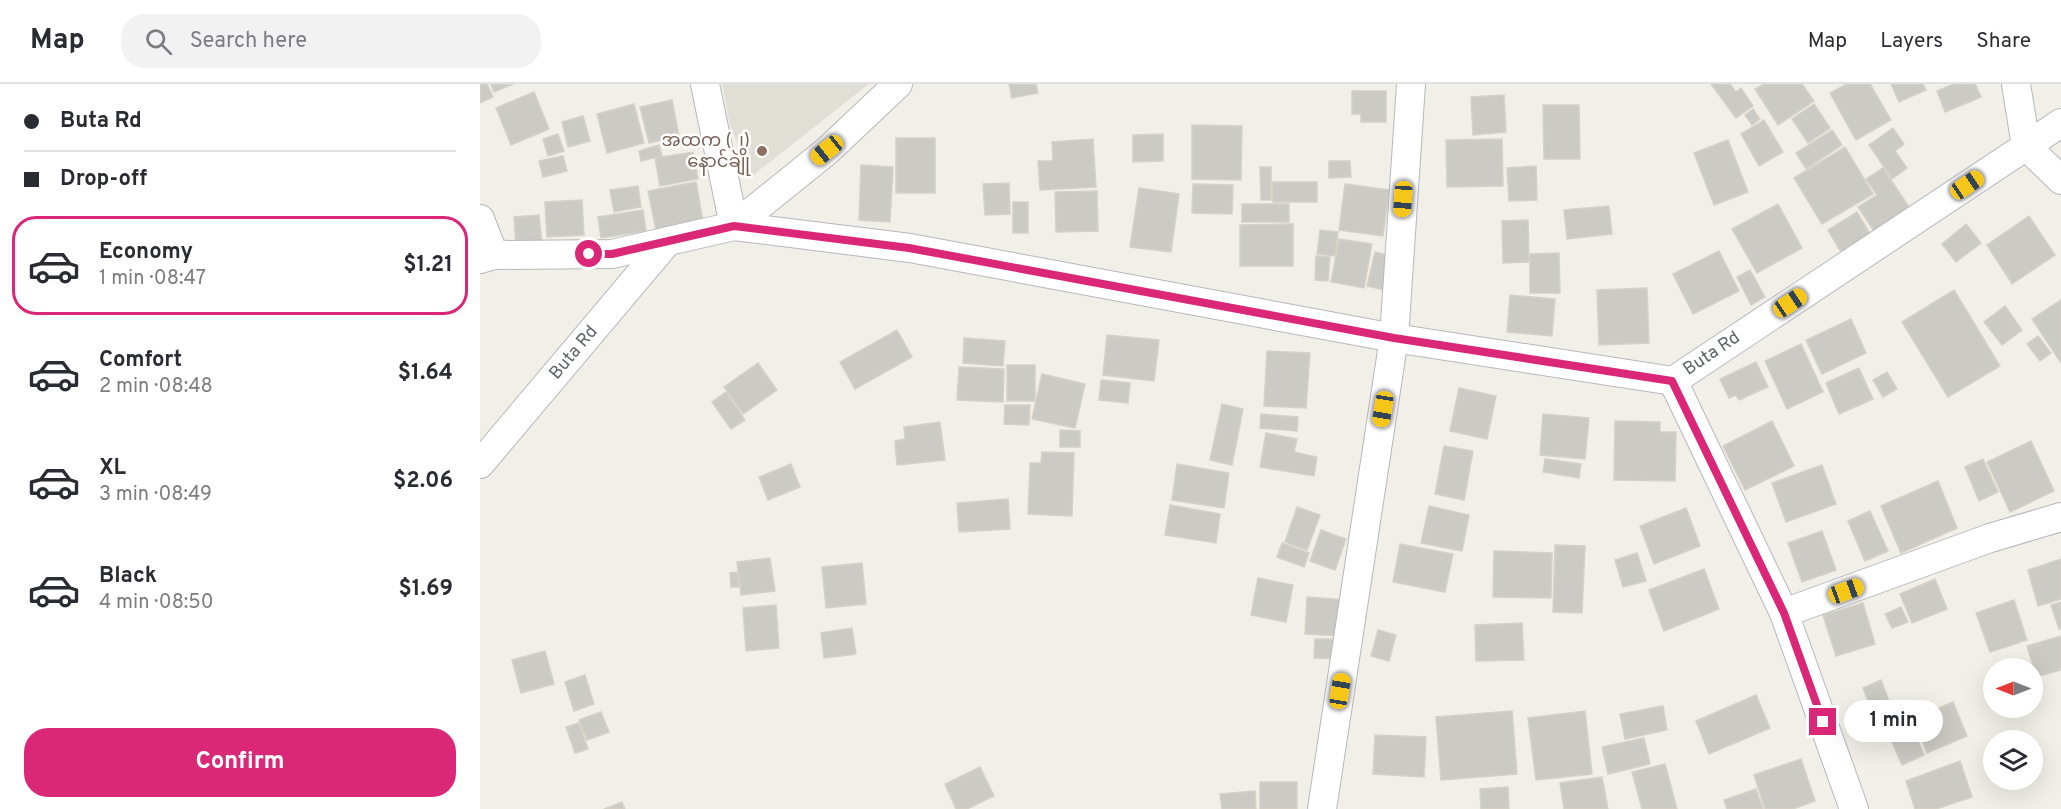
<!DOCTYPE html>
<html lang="en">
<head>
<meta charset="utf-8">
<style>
  body { margin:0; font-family:Overpass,"Noto Sans Myanmar",sans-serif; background:#f2f2f3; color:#2b2b33; height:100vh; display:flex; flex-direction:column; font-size:22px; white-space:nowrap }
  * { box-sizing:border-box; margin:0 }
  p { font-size:20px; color:#7c7c81 }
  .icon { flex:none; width:33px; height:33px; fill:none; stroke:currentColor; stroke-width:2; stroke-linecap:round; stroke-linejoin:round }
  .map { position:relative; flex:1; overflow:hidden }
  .panel { display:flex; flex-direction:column; background:#fff; width:480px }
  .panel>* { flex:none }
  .top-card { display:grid; align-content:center; height:132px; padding:0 24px; background:#fff }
  .needle { width:39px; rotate:270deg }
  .tools { position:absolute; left:1503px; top:574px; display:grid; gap:12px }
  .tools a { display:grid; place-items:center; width:60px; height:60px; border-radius:50%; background:#fff; box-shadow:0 6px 24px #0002; font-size:30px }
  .end { position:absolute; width:27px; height:27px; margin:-14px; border:8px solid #db2777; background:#fff; box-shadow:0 0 0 3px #fff }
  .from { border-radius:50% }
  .bubble { position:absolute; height:42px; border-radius:21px; background:#fff; box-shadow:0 6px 24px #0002; font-size:20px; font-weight:700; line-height:42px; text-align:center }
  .car { position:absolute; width:18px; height:36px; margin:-18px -9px; border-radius:8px; box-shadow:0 0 4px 2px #0007; background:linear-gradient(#f5c518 24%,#345 0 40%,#f5c518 0 76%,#345 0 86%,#f5c518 0) }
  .top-card b { display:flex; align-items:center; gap:21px; height:57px; font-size:22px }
  .top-card b+b { border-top:2px solid #e1e1e2 }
  .top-card i { width:15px; height:15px; background:#2b2b33 }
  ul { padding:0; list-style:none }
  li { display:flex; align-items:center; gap:18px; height:99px; margin:0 12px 9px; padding:0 12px; border:3px solid transparent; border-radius:24px }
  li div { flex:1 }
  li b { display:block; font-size:22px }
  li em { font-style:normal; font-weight:700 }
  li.selected { border-color:#db2777 }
  li>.icon { width:54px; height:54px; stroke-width:1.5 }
  .cta { display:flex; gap:12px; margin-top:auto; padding:12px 24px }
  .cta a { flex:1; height:69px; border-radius:24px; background:#db2777; color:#fff; font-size:24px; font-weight:700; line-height:69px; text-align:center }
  header { display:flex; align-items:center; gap:36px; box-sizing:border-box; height:84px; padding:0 30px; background:#fff; border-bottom:2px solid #e1e1e2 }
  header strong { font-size:28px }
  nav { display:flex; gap:33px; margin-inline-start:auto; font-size:21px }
  .search { width:420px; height:54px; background:#f2f2f3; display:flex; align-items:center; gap:15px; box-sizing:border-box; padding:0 21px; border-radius:24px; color:#7c7c81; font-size:22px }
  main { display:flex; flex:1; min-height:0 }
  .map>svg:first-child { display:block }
  .education { fill:#e1ded6 }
  .building { fill:#cccac5; stroke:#d6d1c6; stroke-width:1.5 }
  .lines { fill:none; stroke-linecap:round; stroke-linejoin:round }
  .minor-casing { stroke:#b5b8bc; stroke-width:30 }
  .minor { stroke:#fff; stroke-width:28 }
  .route { stroke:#db2777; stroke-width:8 }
  .education-dot { fill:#8d6e63; stroke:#fff; stroke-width:2 }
  .labels { text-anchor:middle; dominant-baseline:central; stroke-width:5; stroke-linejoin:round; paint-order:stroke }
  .education-label { font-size:18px; fill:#785e54; stroke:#fff; text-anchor:end }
  .street-label { font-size:18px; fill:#5f6368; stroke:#fff }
</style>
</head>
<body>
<header>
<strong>Map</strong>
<div class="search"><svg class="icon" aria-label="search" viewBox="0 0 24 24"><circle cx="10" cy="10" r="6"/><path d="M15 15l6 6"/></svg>Search here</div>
<nav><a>Map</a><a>Layers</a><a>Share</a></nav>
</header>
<main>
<section class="panel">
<div class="top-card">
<b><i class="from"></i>Buta Rd</b>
<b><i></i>Drop-off</b>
</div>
<ul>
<li class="selected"><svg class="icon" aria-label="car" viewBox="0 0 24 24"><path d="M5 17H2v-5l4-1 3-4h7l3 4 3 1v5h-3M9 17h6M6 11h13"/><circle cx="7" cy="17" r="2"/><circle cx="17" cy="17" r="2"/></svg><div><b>Economy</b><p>1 min · 08:47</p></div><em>$1.21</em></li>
<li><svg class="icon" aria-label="car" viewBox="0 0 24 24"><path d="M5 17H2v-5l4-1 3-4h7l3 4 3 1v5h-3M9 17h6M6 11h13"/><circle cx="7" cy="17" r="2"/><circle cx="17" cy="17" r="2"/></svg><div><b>Comfort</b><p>2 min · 08:48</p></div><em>$1.64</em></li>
<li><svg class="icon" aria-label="car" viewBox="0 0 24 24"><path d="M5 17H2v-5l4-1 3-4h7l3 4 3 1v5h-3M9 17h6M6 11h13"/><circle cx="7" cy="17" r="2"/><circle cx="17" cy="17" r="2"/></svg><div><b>XL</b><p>3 min · 08:49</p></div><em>$2.06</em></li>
<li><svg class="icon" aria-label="car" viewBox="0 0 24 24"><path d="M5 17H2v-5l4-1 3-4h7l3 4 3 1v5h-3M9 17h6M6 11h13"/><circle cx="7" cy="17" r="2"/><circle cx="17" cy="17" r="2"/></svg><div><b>Black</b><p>4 min · 08:50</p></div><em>$1.69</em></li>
</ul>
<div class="cta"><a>Confirm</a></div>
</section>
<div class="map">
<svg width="1581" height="725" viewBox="0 0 1581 725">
  <rect width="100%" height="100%" fill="#f1efe8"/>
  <polygon class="education" points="242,0 389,0 272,92 250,42"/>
  <g class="building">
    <polygon points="0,0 7,0 13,13 0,19"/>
    <polygon points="11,0 33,0 14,8"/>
    <polygon points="529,0 556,0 558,9 532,14"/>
    <polygon points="1231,0 1250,0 1256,8 1261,4 1273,22 1256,34"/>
    <polygon points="1284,0 1322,0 1334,17 1298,41 1275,5"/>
    <polygon points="1367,0 1390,0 1411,36 1376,56 1350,9"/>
    <polygon points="1411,0 1443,0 1446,6 1419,18"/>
    <polygon points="1474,0 1495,0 1501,13 1465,28 1457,7"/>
    <polygon points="872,7 906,7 906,38 881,38 881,30 872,30"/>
    <polygon points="54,8 69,45 31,61 16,24"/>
    <polygon points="1024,11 1026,48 993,51 991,13"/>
    <polygon points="192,16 199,52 169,59 160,23"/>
    <polygon points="154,20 164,59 127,69 117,30"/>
    <polygon points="1334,20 1350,44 1328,59 1312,35"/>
    <polygon points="1063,21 1099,21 1100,75 1064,75"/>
    <polygon points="1273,25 1280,35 1272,41 1265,31"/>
    <polygon points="103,32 110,57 88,63 82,38"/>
    <polygon points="1284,36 1303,68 1279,82 1261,50"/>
    <polygon points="712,41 762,42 761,96 712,95"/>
    <polygon points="1413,44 1424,60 1415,67 1427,84 1412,95 1389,61"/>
    <polygon points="1352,46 1362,61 1326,85 1316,69"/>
    <polygon points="78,50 84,67 68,72 63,55"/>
    <polygon points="683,50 683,77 653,78 653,51"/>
    <rect x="416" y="54" width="39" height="55"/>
    <polygon points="613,55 616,103 560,106 558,77 573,77 572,58"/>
    <polygon points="1022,55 1023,102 967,103 966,56"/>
    <polygon points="1248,56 1268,108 1234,121 1214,69"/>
    <polygon points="179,61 182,72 161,77 159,67"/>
    <polygon points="1365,63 1393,110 1342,140 1314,94"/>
    <polygon points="213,68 218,95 180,102 175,74"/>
    <polygon points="83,72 87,87 63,93 59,77"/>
    <polygon points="849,77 870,77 871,93 849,94"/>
    <polygon points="381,81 413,83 410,138 379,136"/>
    <polygon points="1056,82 1057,116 1029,117 1027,84"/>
    <polygon points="780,83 791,83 791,116 781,116"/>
    <polygon points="1403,84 1431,126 1396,150 1378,123 1397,111 1386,95"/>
    <polygon points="216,98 223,137 176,146 168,107"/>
    <polygon points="792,98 837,98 837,118 793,118"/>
    <polygon points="529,99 530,130 505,131 503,100"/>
    <polygon points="713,100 753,101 752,130 712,129"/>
    <polygon points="865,100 909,106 903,152 859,146"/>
    <polygon points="158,102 161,123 134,128 130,106"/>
    <polygon points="659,104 699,110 691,168 650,163"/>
    <polygon points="617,107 618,147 576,148 575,108"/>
    <polygon points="102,116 104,151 67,153 65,118"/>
    <rect x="533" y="118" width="15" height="31"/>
    <rect x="762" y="120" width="47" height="18"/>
    <polygon points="1298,120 1322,164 1277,189 1252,145"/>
    <polygon points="1129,122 1132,150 1087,155 1084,126"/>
    <polygon points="163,126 166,147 121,154 118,133"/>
    <polygon points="1377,128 1390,150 1361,168 1348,146"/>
    <polygon points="59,131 62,160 36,163 34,133"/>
    <polygon points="1549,132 1575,171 1532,200 1507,161"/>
    <polygon points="1048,136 1049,178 1023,179 1022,137"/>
    <polygon points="813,140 813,182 760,182 760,141"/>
    <polygon points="1486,140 1501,159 1476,178 1462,160"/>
    <polygon points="840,146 858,148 855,172 837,170"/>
    <polygon points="859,155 892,160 884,204 851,198"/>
    <polygon points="1239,167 1259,207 1213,230 1193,190"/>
    <polygon points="895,168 917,173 909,207 887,202"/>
    <polygon points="1079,169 1080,209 1050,209 1050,170"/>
    <polygon points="836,172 850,173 848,197 835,196"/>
    <polygon points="1270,186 1285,213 1271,221 1257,193"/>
    <polygon points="1167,204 1169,259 1119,261 1117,206"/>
    <polygon points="1474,206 1520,282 1468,313 1422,238"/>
    <polygon points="1030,211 1075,215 1072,252 1027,248"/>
    <polygon points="1581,216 1581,279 1552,235"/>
    <polygon points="1525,222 1542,246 1522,261 1504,238"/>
    <polygon points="1371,235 1386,269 1342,290 1326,256"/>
    <polygon points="417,246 432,273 375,305 360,278"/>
    <polygon points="627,251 679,256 674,297 623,291"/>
    <polygon points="1558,252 1571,269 1560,277 1547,260"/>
    <polygon points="484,254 525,257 523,282 483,279"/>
    <polygon points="1321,260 1343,308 1307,325 1285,277"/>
    <polygon points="787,267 830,269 826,324 784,322"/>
    <polygon points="1276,278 1288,303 1259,316 1256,311 1249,314 1240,295"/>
    <polygon points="278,279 297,306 263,330 244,303"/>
    <rect x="527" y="281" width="28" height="36"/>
    <polygon points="479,283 524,285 523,318 477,316"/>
    <polygon points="1379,284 1393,315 1359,330 1346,299"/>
    <polygon points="1407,288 1417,305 1403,313 1393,296"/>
    <polygon points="562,290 605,300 595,344 552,335"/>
    <polygon points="621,296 650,299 648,319 619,316"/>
    <polygon points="979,304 1016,312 1007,355 970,347"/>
    <polygon points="246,308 265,336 251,345 232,318"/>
    <polygon points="742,320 763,325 752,381 730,376"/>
    <polygon points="525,321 550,321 549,341 524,340"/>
    <polygon points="781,330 818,333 817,347 780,344"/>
    <polygon points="1063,330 1109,334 1105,375 1060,371"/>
    <polygon points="1135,337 1180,338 1180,348 1196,348 1195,397 1134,396"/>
    <polygon points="1292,337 1314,382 1265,406 1243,362"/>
    <polygon points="460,338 465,376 417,381 415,357 425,355 424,343"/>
    <polygon points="580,346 600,347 600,363 580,363"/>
    <polygon points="786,349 817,355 814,368 837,373 834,392 780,383"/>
    <polygon points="1551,357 1574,407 1530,428 1507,378"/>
    <polygon points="964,362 993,367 984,416 955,410"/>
    <polygon points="562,368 594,369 592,432 548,430 550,379 561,379"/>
    <polygon points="1065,375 1101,380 1099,394 1063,388"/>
    <polygon points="1503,375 1518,408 1499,417 1485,383"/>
    <polygon points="311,380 320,403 288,416 279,393"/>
    <polygon points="697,380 749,389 744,424 692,416"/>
    <polygon points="1342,381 1356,420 1306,438 1292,399"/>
    <polygon points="1458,397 1477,444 1421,469 1401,422"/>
    <polygon points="528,415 530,445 479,448 477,419"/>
    <polygon points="690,421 740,430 736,459 685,451"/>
    <polygon points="949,422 989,431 982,467 941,459"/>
    <polygon points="817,423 840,431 827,466 805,458"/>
    <polygon points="1206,424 1220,462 1174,480 1160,442"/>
    <polygon points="1390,427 1408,467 1385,477 1368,437"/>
    <polygon points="841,446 866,455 855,486 830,477"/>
    <polygon points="1342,447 1356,486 1322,498 1308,459"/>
    <polygon points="802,459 829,469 824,483 797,473"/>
    <polygon points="920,460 973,470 965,508 913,498"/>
    <polygon points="1075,461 1105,462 1102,529 1073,528"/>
    <polygon points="1014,467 1072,469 1071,514 1013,513"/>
    <polygon points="1157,469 1166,497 1143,503 1135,476"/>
    <polygon points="290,474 295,507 261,511 257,478"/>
    <polygon points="1581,475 1581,515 1558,522 1548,486"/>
    <polygon points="382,479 386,520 346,524 342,483"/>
    <polygon points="1224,485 1239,525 1184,547 1169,506"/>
    <polygon points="257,488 259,503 251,503 250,489"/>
    <polygon points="778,494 813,501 806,538 771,531"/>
    <polygon points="1455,495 1467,525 1432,539 1420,510"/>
    <polygon points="827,513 866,516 863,552 825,550"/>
    <polygon points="1534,516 1547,556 1510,568 1496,529"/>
    <polygon points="1581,518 1581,545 1579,545 1571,521"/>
    <polygon points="1383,519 1395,560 1356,572 1343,531"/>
    <polygon points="296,521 299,564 266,567 263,524"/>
    <polygon points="1421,523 1428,538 1412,544 1405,530"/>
    <polygon points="1042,539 1044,576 996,577 995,541"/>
    <polygon points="372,544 376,570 344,574 341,549"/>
    <polygon points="898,546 916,551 909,577 891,572"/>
    <polygon points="1581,552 1581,586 1556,593 1547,562"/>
    <polygon points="835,555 862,555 862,575 834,574"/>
    <polygon points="65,567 74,600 41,609 32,576"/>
    <polygon points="105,591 114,620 94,627 85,598"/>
    <polygon points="1401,596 1412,625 1394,632 1383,604"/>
    <polygon points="1276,611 1290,644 1229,670 1216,637"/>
    <polygon points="1473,618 1487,652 1447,669 1433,635"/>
    <polygon points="1183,622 1187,646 1145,655 1140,630"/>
    <polygon points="1425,625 1444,671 1422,681 1402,635"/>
    <polygon points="1032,627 1037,690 961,696 956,633"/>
    <polygon points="1105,627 1112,690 1056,696 1048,634"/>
    <polygon points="121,628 129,648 107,656 99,636"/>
    <polygon points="99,639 108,665 95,669 86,643"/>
    <polygon points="895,651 946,653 944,693 893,690"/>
    <polygon points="1164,654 1170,680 1128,690 1122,663"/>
    <polygon points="1321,675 1335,717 1313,725 1285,725 1274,691"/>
    <polygon points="1480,677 1492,713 1456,725 1435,725 1426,697"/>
    <polygon points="1185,680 1197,725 1162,725 1152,688"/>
    <polygon points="500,683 514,712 487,725 476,725 465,700"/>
    <polygon points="1122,693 1128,725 1084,725 1080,699"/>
    <rect x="780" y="698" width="37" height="27"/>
    <polygon points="1028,703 1029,725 1001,725 1000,705"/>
    <polygon points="1276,705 1283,725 1247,725 1244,716"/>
    <polygon points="775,707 776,725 742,725 740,710"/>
    <polygon points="142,718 145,725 124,725"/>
  </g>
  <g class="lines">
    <defs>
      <g id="minor">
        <polyline points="225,0 254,142 347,67 418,0"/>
        <polyline points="1536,0 1546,62 1581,96"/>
        <polyline points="0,135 14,171"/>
        <polyline points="0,175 14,171 132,170 254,142 430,164 914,254 1193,297 1581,39"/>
        <polyline points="1193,297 1304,529 1374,725"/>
        <polyline points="0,380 188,157"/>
        <polyline points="1304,529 1510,454 1581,433"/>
        <polyline points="842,725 914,254 931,0"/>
      </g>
    </defs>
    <use href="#minor" class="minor-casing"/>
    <use href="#minor" class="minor"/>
  </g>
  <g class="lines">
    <polyline class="route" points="109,170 132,170 254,142 429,164 914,254 1192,297 1304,529 1343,638"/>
  </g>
  <circle class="education-dot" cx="282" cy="67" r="6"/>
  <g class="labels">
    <g class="education-label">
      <text x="270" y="57">အထက (၂)<tspan x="270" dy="21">နောင်ချို</tspan></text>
    </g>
    <g class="street-label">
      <text transform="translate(94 269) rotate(-50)">Buta Rd</text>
      <text transform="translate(1232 270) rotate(-34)">Buta Rd</text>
    </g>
  </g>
</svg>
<div class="tools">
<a><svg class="needle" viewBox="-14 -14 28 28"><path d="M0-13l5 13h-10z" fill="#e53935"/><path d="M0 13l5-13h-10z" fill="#7c7c81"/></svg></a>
<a><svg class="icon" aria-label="layers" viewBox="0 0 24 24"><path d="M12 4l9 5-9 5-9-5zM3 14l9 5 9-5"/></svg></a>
</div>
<i class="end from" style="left:109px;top:170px"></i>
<i class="end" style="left:1343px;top:638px"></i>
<div class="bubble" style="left:1364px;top:616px;width:99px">1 min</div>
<i class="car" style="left:347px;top:66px;rotate:231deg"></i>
<i class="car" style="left:1487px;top:101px;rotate:56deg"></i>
<i class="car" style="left:923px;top:115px;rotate:184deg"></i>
<i class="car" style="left:1310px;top:219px;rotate:56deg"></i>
<i class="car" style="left:903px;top:325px;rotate:189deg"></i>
<i class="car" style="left:1366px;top:507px;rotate:70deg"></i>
<i class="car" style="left:860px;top:607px;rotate:9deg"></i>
</div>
</main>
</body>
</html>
